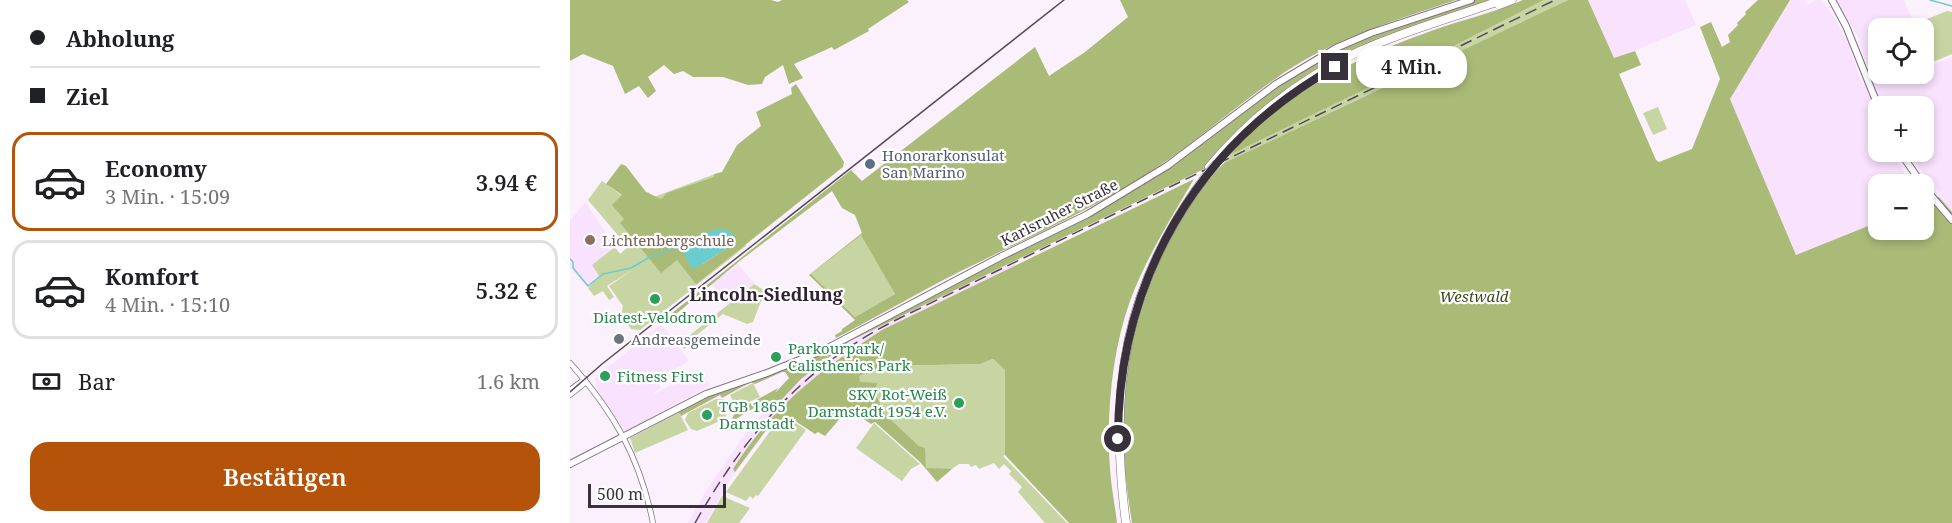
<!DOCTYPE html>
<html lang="de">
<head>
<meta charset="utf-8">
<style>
  body { margin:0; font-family:"Noto Serif",serif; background:#f2f2f2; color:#202124; height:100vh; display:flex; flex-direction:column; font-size:22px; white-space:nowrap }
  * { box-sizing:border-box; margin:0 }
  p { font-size:20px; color:#757577 }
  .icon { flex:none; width:33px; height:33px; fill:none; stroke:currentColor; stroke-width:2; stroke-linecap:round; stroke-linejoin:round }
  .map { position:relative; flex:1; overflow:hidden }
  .sheet { display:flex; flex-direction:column; background:#fff; width:570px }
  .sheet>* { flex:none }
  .top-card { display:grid; align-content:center; height:132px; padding:0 30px; background:#fff }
  .tools { position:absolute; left:1298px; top:18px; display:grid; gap:12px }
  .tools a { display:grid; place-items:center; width:66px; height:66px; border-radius:12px; background:#fff; box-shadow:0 3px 9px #0003; font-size:30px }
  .scale { position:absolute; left:18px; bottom:15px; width:138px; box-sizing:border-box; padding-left:6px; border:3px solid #38303a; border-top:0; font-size:16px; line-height:21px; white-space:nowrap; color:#38303a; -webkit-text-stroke:4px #fff; paint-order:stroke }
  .end { position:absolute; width:27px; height:27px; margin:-14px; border:8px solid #38303a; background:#fff; box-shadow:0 0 0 3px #fff }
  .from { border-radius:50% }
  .bubble { position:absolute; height:42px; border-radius:18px; background:#fff; box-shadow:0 3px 9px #0003; font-size:20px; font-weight:600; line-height:42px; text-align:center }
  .top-card b { display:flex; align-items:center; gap:21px; height:57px; font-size:22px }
  .top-card b+b { border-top:2px solid #e0e0e0 }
  .top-card i { width:15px; height:15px; background:#202124 }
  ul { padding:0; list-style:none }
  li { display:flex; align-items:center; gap:18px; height:99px; margin:0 12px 9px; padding:0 18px; border:3px solid #e0e0e0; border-radius:18px }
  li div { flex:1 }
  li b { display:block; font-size:22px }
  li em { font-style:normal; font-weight:600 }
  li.current { border-color:#b45309 }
  li>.icon { width:54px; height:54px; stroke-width:1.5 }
  .pay { display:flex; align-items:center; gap:15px; height:66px; padding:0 30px; font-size:22px }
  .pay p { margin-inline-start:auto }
  .action { display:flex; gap:12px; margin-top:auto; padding:12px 30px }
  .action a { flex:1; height:69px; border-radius:18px; background:#b45309; color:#fff; font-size:24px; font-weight:600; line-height:69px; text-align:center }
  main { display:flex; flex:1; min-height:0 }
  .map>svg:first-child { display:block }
  .built { fill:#f8e2fd }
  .green { fill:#c7d5a2 }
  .forest { fill:#aabb78; fill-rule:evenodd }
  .water { fill:#6bcccf }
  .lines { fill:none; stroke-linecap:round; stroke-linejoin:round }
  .stream { stroke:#6bcccf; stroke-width:1.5 }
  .secondary-casing { stroke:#836e87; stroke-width:6 }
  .primary-casing { stroke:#836e87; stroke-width:8 }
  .highway-casing { stroke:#836e87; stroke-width:9 }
  .secondary { stroke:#fff; stroke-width:4.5 }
  .primary { stroke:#fff; stroke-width:6 }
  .highway { stroke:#fff; stroke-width:8 }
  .tram { stroke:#544b56; stroke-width:1.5 }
  .rail { stroke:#544b56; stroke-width:1.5; stroke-dasharray:12 6; stroke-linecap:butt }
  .highway-bridge-casing { stroke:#836e87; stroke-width:9; stroke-linecap:butt }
  .highway-bridge { stroke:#fff; stroke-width:8 }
  .route { stroke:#38303a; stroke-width:8 }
  .service-dot { fill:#5c6f8a; stroke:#fff; stroke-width:2 }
  .education-dot { fill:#8d6e63; stroke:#fff; stroke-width:2 }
  .leisure-dot { fill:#2e9e5b; stroke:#fff; stroke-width:2 }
  .worship-dot { fill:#6b7280; stroke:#fff; stroke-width:2 }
  .labels { text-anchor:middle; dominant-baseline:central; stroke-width:4.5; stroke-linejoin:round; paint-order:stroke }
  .service-label { font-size:15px; fill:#4e5e75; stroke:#fff; text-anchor:start }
  .street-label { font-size:15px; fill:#38303a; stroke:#fff }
  .education-label { font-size:15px; fill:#785e54; stroke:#fff; text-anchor:start }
  .park-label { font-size:15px; font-style:italic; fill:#3d4817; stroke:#fff }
  .leisure-label { font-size:15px; fill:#27864d; stroke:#fff; text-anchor:start }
  .worship-label { font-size:15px; fill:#5b616d; stroke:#fff; text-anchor:start }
  .quarter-label { font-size:18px; font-weight:bold; fill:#332136; stroke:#fff }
</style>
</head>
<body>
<main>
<section class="sheet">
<div class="top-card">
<b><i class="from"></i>Abholung</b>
<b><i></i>Ziel</b>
</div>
<ul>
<li class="current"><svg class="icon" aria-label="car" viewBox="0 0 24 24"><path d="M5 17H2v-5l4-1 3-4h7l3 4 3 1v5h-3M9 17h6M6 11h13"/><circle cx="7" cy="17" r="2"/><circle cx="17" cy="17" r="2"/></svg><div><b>Economy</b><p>3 Min. · 15:09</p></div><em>3.94 €</em></li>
<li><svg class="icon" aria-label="car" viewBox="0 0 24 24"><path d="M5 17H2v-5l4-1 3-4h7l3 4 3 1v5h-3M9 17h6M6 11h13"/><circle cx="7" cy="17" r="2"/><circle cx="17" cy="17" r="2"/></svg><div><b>Komfort</b><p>4 Min. · 15:10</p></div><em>5.32 €</em></li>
</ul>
<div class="pay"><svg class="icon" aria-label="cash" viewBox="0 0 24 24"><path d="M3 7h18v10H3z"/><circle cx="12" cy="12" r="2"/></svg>Bar<p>1.6 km</p></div>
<div class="action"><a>Bestätigen</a></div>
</section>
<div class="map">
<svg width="1382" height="523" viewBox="0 0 1382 523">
  <rect width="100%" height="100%" fill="#faf1fc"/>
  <g class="built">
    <polygon points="1018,0 1115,0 1126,25 1044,59"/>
    <polygon points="1220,0 1235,0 1237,5 1246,0 1251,0 1262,14 1279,45 1292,85 1303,80 1288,41 1290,40 1266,0 1334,0 1342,19 1340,22 1330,26 1330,28 1308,28 1308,74 1353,74 1353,45 1362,65 1382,57 1382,212 1381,212 1370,198 1372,196 1361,179 1358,180 1338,152 1353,152 1353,106 1316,106 1311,97 1298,102 1308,126 1308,152 1321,152 1342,184 1308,184 1308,222 1226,255 1160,99"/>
    <polygon points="15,202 45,247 22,265 29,276 17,287 0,265 0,221"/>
    <polygon points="441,256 448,270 201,425 162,477 135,523 118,523 134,494 175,434 206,399 241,367 236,362 257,355 302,328"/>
    <polygon points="168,264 184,283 157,304 142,284"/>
    <polygon points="91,324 119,361 86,379 91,388 83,393 83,395 128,370 140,385 60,429 54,431 28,391 25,378"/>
  </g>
  <g class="green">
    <polygon points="974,0 998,0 654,163 660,155 872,52"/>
    <polygon points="1377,11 1382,12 1382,54 1363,62 1353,38 1353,28 1349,28 1347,23"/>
    <polygon points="1088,107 1097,129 1083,135 1073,113"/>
    <polygon points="145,174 176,246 127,285 107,260 127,285 70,330 61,329 51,315 53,306 39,286 65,268 37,286 44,297 39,300 33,291 24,296 18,288 29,276 22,265 45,247 50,254 58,247 18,200 32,181 63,204 63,201 66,204 78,192 84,197"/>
    <polygon points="291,234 325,294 285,317 241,274"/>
    <polygon points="184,284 195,291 183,322 177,324 153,314 128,334 127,339 114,349 110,343"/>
    <polygon points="423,359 435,370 435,455 433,456 497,523 475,523 448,492 452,487 439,474 441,471 434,464 429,469 424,463 409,469 406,465 401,467 399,464 389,464 382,469 356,469 349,446 315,414 305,393 289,382 289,376 314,366 410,364"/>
    <polygon points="183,383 190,397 166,408 160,395"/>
    <path d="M146 399H153C172 416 140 425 127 431L121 429 115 420 118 413Z"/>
    <polygon points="109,412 118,430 65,453 60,438"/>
    <polygon points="223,421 236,430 188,496 186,495 183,499 180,496 176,501 156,492 203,427"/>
    <polygon points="304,423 350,464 341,469 332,481 286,448"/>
    <polygon points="152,496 180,508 169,523 137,523"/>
  </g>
  <g class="forest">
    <polygon points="0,0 201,0 208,2 212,0 337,0 339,2 298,29 299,31 264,50 262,47 224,64 233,78 219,84 213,65 195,77 192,84 178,85 153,77 123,77 113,71 104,74 94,65 78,77 86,91 78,98 69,86 55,94 43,66 13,54 0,61"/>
    <path d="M550 0H886C827 20 768 37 715 72 663 107 618 150 564 182 509 216 449 242 391 271 349 292 308 316 266 338L265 335 272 331V329L285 320 239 275 292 233 285 215 272 208 262 191 171 260 94 324 92 321 281 170 292 181 465 47 479 76 515 52 558 17ZM291 235 325 294 285 317 241 274Z"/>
    <polygon points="905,0 925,0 750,70 646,154 634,169 280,341 231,379 200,412 184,408 161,422 165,412 208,388 205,393 219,378 215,372 212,372 185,384 181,382 152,398 150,395 111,416 108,411 130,399 235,360 235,363 243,356 525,212 560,192 619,152 717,79 778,45"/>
    <path d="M953 0H974L872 52 660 155C713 93 785 58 861 31 891 20 924 13 953 0Z"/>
    <path d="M998 0H1018L1044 58 1065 51 1071 65 1049 74 1086 160 1089 162 1122 149 1150 79 1130 27 1141 22 1152 47 1160 42 1158 35 1168 25 1167 23 1176 14 1175 12 1188 0H1220L1160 99 1226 255 1308 222V230H1353V203L1369 197 1382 212V523H562C555 478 549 431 554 386 562 308 598 218 654 163Z"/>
    <path d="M226 84 274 162 273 167 126 284 107 260 91 273 50 223 54 219 42 205 52 195 36 184 51 164 56 166 76 192 91 199 97 193 144 177V174L152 172 167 145 191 126 186 112 222 94 221 88ZM145 230 166 242 133 264 112 246 123 242Z"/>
    <path d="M624 179C601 218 576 258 560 301 542 351 536 415 540 468 541 487 545 505 547 523H499L435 455V370L423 359 410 364 314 366 289 376 290 382 307 383 305 393 315 414 349 446 355 448 356 468 382 469 367 482 351 463 305 422 301 424 283 412 278 416 273 415 255 436 248 432 245 434 222 419 200 425 165 472 163 469C203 406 250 370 312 330Z"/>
  </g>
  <polygon class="water" points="144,230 157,230 164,235 166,242 126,268 121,267 111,248 111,246 123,242 127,236"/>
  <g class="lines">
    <g class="stream">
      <polyline points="1360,0 1382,6"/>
      <polyline points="0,259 3,262 3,268 18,286 33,274 61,268 83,255 86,256 95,251 111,248"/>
    </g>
    <defs>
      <g id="secondary">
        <path d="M0 363C44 412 70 458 83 523"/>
        <polyline points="0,390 15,379"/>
        <polyline points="0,395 15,383"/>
      </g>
      <g id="primary">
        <polyline points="1262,0 1276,26 1308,106"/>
        <polyline points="1330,152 1352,184"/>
        <polyline points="1353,186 1382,220"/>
        <polyline points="0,464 136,394 197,373 254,350 432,256 518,214 597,166 706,84 766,48 801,33 901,0"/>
      </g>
      <g id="highway">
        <polyline points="929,5 942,0"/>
        <path d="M639 167C681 117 731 78 790 51 836 30 885 17 932 0"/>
        <path d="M556 523C538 388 554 284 638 173"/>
      </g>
    </defs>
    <use href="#secondary" class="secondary-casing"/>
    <use href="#primary" class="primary-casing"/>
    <use href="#highway" class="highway-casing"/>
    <use href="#secondary" class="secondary"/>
    <use href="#primary" class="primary"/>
    <use href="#highway" class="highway"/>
    <polyline class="tram" points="0,392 32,364 494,0"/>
    <path class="rail" d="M125 523C176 433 236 364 330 318L985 0"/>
    <defs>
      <polyline id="highway-bridge" points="638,173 647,163"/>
    </defs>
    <use href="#highway-bridge" class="highway-bridge-casing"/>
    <use href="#highway-bridge" class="highway-bridge"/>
  </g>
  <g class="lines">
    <path class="route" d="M548 439C548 280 627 145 765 67"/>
  </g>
  <circle class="service-dot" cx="300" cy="164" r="6"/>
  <circle class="education-dot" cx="20" cy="240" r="6"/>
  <g class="leisure-dot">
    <circle cx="85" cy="299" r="6"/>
    <circle cx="206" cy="357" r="6"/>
    <circle cx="35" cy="376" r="6"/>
    <circle cx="389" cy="403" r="6"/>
    <circle cx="137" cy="415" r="6"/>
  </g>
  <circle class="worship-dot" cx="49" cy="339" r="6"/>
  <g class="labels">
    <g class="service-label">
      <text x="312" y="155">Honorarkonsulat<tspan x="312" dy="17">San Marino</tspan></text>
    </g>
    <g class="street-label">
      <text transform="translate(489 212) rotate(-27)">Karlsruher Straße</text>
    </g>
    <g class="education-label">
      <text x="32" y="240">Lichtenbergschule</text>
    </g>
    <g class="park-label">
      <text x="904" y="296">Westwald</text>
    </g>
    <g class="leisure-label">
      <text x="85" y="317" text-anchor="middle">Diatest-Velodrom</text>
      <text x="218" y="348">Parkourpark/<tspan x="218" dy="17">Calisthenics Park</tspan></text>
      <text x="47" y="376">Fitness First</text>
      <text x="377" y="394" text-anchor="end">SKV Rot-Weiß<tspan x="377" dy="17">Darmstadt 1954 e.V.</tspan></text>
      <text x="149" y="406">TGB 1865<tspan x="149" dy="17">Darmstadt</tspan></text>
    </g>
    <g class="worship-label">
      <text x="61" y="339">Andreasgemeinde</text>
    </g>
    <g class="quarter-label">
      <text x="196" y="294">Lincoln-Siedlung</text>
    </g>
  </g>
</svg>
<div class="tools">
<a><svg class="icon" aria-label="locate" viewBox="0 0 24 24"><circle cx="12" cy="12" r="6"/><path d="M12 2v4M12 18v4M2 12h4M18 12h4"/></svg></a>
<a>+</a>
<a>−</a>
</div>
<div class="scale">500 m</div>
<i class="end from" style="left:548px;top:439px"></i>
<i class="end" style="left:765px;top:67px"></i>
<div class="bubble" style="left:786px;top:46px;width:111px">4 Min.</div>
</div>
</main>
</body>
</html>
